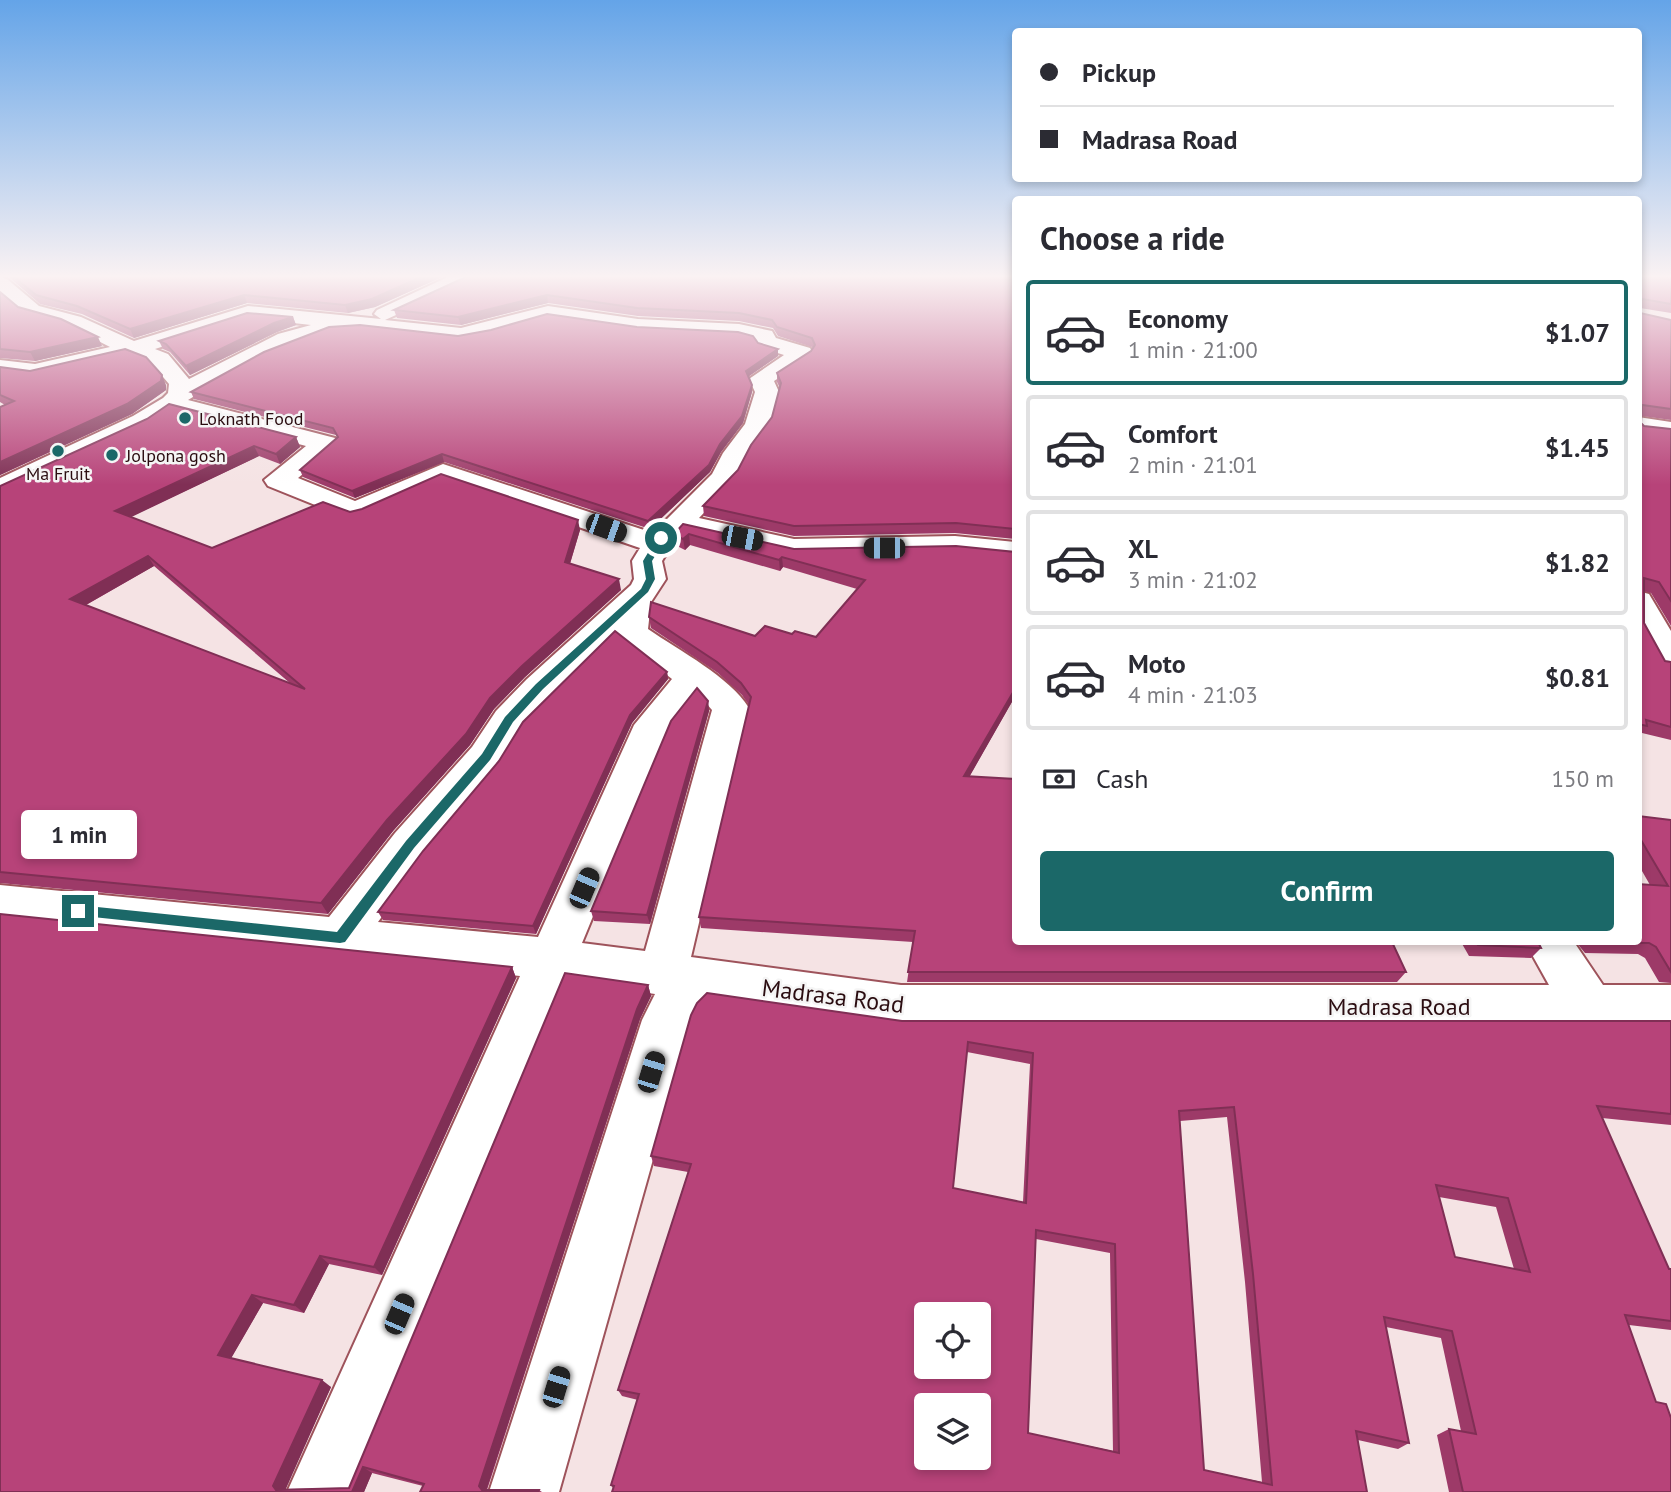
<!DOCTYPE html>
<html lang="en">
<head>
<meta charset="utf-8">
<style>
  body { margin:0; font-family:"PT Sans",sans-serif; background:#f2f2f3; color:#2b2b33; height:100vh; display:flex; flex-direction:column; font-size:26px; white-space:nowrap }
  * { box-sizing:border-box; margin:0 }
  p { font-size:23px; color:#7c7c81 }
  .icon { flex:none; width:38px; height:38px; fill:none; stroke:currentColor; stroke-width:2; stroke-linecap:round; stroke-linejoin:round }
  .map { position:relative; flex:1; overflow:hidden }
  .sheet { position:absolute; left:1012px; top:196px; width:630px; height:749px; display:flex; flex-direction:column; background:#fff; border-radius:7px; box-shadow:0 4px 10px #0003 }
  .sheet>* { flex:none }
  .banner { position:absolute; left:1012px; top:28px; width:630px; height:154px; border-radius:7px; box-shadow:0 4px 10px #0003; display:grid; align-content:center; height:154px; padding:0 28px; background:#fff }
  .tools { position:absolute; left:914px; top:1302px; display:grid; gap:14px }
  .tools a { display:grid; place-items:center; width:77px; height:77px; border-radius:7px; background:#fff; box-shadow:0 4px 10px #0003; font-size:35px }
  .end { position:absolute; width:32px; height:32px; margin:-16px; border:9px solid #1b6868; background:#fff; box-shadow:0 0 0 4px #fff }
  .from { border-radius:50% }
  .bubble { position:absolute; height:49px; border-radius:7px; background:#fff; box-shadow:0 4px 10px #0003; font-size:23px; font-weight:700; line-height:49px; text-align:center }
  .car { position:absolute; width:21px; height:42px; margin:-21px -10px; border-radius:9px; box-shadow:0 0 5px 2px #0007; background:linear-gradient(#222 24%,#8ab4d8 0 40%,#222 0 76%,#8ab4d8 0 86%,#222 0) }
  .banner b { display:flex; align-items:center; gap:24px; height:66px; font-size:26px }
  .banner b+b { border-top:2px solid #e1e1e2 }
  .banner i { width:18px; height:18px; background:#2b2b33 }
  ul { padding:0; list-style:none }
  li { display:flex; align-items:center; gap:21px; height:105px; margin:0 14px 10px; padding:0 14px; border:4px solid #e1e1e2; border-radius:7px }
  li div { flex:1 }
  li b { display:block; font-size:26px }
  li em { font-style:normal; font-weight:700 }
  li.on { border-color:#1b6868 }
  li>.icon { width:63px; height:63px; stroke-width:1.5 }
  h2 { padding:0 28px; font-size:32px; line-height:84px }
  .pay { display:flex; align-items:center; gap:18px; height:77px; padding:0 28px; font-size:26px }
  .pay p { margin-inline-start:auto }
  .action { display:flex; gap:14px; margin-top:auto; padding:14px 28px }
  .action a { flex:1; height:80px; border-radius:7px; background:#1b6868; color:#fff; font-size:28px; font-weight:700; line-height:80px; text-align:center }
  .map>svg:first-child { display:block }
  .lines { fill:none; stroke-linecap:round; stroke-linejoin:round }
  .minor-casing { stroke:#9e535b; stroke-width:4 }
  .minor { fill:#fff; fill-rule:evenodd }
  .wall { fill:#9d3a68; fill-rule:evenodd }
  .shaded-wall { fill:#802f55 }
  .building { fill:#b74379; stroke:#802f55; stroke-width:2; fill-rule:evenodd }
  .route { fill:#1b6868 }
  .poi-dot { fill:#1b6868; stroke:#f5f5f5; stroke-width:2.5 }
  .labels { text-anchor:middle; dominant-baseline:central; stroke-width:5; stroke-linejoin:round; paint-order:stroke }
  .far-poi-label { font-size:18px; fill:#2b0d11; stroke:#f5f5f5; text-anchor:start }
  .near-street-label { font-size:24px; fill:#2b0d11; stroke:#f5f5f5 }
</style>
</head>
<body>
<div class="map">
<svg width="1671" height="1492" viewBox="0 0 1671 1492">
  <rect width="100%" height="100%" fill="#f5e3e4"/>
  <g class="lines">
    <defs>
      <g id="minor">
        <path d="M450 276H475L473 280 385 320 461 328 548 306 638 319 739 324 772 331 776 338 810 348 813 353 810 358 774 381 779 392 770 425 749 454 737 478 699 518 794 539 955 536 1015 542V560L955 554 794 557 684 532 673 543 662 561 666 579 651 602 648 629C681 652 729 676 749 708L691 957 901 985H1549L1525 942H1574L1603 985H1671V1029H901L708 1001 697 1012 691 1025 559 1492H489L642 1020 655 994 567 981 357 1492H287L520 976 0 921V885L329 917 395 833 472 747 496 711 527 679 631 585 634 579 632 561 640 548 444 481 365 517 355 520 345 517 268 486 264 480 306 446 175 411 151 426 0 497V478L133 416 163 398 168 393 169 384 152 364 130 355 35 378 0 374V360L35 364 110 347 67 325 25 314 0 293V277L7 279 39 306 81 317 134 341 248 306 381 319 374 314 377 310ZM250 318 311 325 278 334 189 379 168 354 155 349ZM548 318 638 331 739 336 755 340 759 347 784 355 749 379 755 392 745 424 723 453 712 474 665 521 650 532 443 464 355 501 298 478 335 448 339 443 335 438 188 400 234 372 294 344 338 328 461 340ZM616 635 672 679 634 725 538 937 378 922 425 857 500 767 523 728 553 695ZM698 694 712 710 645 951 582 943 670 729Z"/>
        <polygon points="1638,417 1671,422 1671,438 1638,433"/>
        <polygon points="1638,591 1649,594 1671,631 1671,674 1659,671 1638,633"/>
      </g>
    </defs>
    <use href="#minor" class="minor-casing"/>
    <use href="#minor" class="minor"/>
  </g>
  <g class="wall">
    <polygon points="4,276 444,276 375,307 348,313 247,303 134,338 82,314 40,304 9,277"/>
    <polygon points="468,276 1015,276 1015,539 955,533 794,536 704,516 703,506 738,470 772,417 780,388 777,382 777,373 811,351 813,349 812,347 778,336 773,328 739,321 638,316 548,303 461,325 397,318 394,310"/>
    <polygon points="1638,276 1671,276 1671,313 1640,308 1640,313 1671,320 1671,420 1642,416 1641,423 1644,426 1671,429 1671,626 1651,593 1644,591 1644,623 1665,661 1671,662 1671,740 1642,733 1638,737"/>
    <polygon points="0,292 18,307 102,346 35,361 0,358"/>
    <polygon points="293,317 296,325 277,332 190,375 170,352 163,349 159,341"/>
    <polygon points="637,327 758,343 778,349 778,356 748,377 752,392 743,423 721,452 710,472 650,529 444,462 355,498 303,477 300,470 337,438 336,435 194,399 191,392 458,336"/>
    <polygon points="0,367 30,371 166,385 166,390 132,414 0,475 0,407 5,405 0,402"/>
    <path d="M296 437 300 447 280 464 259 456 130 517 212 548 350 512 580 530 570 564 621 590 525 677 494 709 470 745 393 831 328 914 0 883V486ZM154 566 291 684 86 605Z"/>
    <polygon points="683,524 794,549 1015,552 1015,700 1013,700 969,777 1015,942 1406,972 1397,982 907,982 913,942 701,928 699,917 749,705 742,695 718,673 651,628 649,617 755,636 792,634 816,637 857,589 783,567 780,571 690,545 685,550 675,545 674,534"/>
    <polygon points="667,672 668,679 632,723 536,934 383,920 378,912"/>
    <polygon points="708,701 709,711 650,924 594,921 591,911"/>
    <polygon points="1638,816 1671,820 1671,983 1659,982 1645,958 1638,954 1585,953 1576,942 1638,942 1650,885 1638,864"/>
    <polygon points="1451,942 1538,942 1541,948 1531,958 1469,956 1461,942"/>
    <polygon points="512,967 516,978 382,1275 329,1264 304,1313 263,1303 231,1358 331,1387 285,1489 349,1488 648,985 651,996 640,1019 487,1490 539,1490 542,1492 420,1492 423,1486 372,1473 364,1492 0,1492"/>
    <path d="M902 1021H1671V1125L1602 1118 1669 1269H1671V1330L1629 1325 1671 1492H1449L1437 1435 1449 1429 1461 1431 1441 1338 1386 1327 1409 1443 1398 1449 1358 1440 1367 1492 613 1488 611 1485 638 1400 622 1396 618 1390 688 1172 654 1166 651 1156ZM967 1052 1030 1064 1023 1202 953 1188ZM1227 1117 1245 1282 1262 1482 1204 1470 1180 1121ZM1439 1197 1496 1207 1514 1269 1455 1257ZM1036 1239 1110 1253 1113 1451 1028 1433Z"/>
  </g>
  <g class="shaded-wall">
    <polygon points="423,276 444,276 375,307 348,313 345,305"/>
    <polygon points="244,295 247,303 134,338 130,329"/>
    <polygon points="547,295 548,303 461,325 458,317"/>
    <polygon points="293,317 296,325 277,332 190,375 186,366 274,323"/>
    <polygon points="98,337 102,346 35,361 30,352"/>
    <polygon points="778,349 778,356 746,378 746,371"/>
    <polygon points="162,375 166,385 166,390 132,414 0,475 0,462"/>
    <polygon points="752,385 752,392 743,423 721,452 710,472 650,529 648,521"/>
    <polygon points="296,437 300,447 280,464 276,454"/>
    <polygon points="254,446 259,456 121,522 115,511"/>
    <polygon points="442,454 444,462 355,498 352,491"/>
    <polygon points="578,520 580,530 567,573 565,562"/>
    <polygon points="689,534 690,545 685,550 683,539"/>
    <polygon points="148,556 154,566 77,610 70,599"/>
    <polygon points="782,557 783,567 780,571 779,560"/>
    <polygon points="619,579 621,590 525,677 494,709 470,745 393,831 328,914 321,903 387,820 490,698 522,666"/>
    <polygon points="667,672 668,679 632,723 536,934 533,926 630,715"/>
    <polygon points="1015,689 1013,700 963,788 964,776"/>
    <polygon points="708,701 709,711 650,924 647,915"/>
    <polygon points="512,967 516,978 382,1275 374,1267"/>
    <polygon points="648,985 651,996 640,1019 486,1491 482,1490 479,1486 637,1009"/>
    <polygon points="320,1256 329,1264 304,1313 294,1305"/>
    <polygon points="252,1295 263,1303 229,1362 218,1355"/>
    <polygon points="322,1380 331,1387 285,1491 276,1490 273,1486"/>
    <polygon points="363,1467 372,1473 364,1492 352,1492"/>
  </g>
  <g class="building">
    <polygon points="13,276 423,276 372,299 345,305 244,295 130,329 77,306 36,295"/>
    <polygon points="468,276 1015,276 1015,529 956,523 794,526 703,506 738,470 751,445 772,417 781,383 777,373 811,351 815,345 812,338 777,327 772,320 739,313 637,308 547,295 458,317 394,310"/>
    <polygon points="1638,276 1671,276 1671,304 1643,299 1640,301 1640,313 1671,320 1671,409 1642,405 1641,423 1644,426 1671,429 1671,601 1659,582 1644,578 1644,623 1665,661 1671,662 1671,727 1646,720 1647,726 1638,724"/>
    <polygon points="0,292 18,307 61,319 98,337 30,352 0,349"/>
    <polygon points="247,313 293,317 274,323 186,366 166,344 159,341"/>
    <polygon points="547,314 637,327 738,332 753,336 758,343 778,349 746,371 752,385 742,416 720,444 709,465 648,521 442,454 352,491 300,470 338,437 333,428 191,392 264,352 329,327 360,325 458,336 491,330"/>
    <polygon points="125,349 146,357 162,375 161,381 127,404 0,462 0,407 14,401 0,395 0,367 30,371"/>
    <path d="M169 404 296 437 276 454 254 446 115 511 212 548 323 502 350 512 362 509 441 474 578 520 565 562 619 579 522 666 490 698 466 734 387 820 321 903 0 872V486L147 419ZM148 556 305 689 70 599Z"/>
    <polygon points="683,524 794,549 956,546 1015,552 1015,689 964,776 1015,779 1015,942 1392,942 1406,972 908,972 915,931 699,917 751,697 741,683 717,662 649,617 651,602 755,636 765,626 792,634 795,631 816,637 865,580 782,557 779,560 689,534 683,539 674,534"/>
    <polygon points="615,631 667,672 630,715 533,926 378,912 423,851 499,761 523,722"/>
    <polygon points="697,688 708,701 647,915 591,911 671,721"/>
    <polygon points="1638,816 1671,820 1671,972 1656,947 1649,943 1595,942 1638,942 1638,884 1668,886 1638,835"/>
    <polygon points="0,914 512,967 374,1267 320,1256 294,1305 252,1295 218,1355 322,1380 273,1486 276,1490 349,1488 565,973 648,985 637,1009 479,1486 482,1490 539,1490 538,1492 420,1492 424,1484 363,1467 352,1492 0,1492"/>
    <polygon points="1476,942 1538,942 1541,948 1478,945"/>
    <path d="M707 993 902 1021H1671V1114L1597 1106 1669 1269H1671V1321L1625 1315 1656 1402 1666 1404 1671 1418V1492H1463L1449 1429 1476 1434 1452 1331 1384 1317 1409 1443 1356 1431 1367 1492H612L614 1486 611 1485 639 1394 618 1390 691 1164 651 1156 691 1015 697 1003ZM968 1042 1033 1053 1026 1203 953 1188ZM1234 1107 1253 1274 1272 1485 1204 1470 1179 1111ZM1436 1185 1508 1198 1530 1272 1455 1257ZM1036 1230 1115 1244 1119 1453 1028 1433ZM926 1314H978V1367H926ZM926 1405H978V1458H926Z"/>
  </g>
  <linearGradient id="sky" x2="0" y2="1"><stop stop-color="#64a4e8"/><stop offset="0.57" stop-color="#faf2f3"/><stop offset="1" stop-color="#faf2f3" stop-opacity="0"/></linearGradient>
  <rect width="1671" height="485" fill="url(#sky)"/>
  <polygon class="route" points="658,536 666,538 652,561 655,579 648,592 543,689 513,722 490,760 414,848 345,942 340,943 74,915 74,907 78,905 337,932 406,841 482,754 505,717 536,684 641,589 646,579 643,561"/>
  <g class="poi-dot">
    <circle cx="185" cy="418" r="7"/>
    <circle cx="58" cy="451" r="7"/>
    <circle cx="112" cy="455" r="7"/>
  </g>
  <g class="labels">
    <g class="far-poi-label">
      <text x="199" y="418">Loknath Food</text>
      <text x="126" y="455">Jolpona gosh</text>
      <text x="58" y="473" text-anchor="middle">Ma Fruit</text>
    </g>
    <g class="near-street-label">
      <text transform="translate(833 996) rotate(7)">Madrasa Road</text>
      <text x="1399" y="1006">Madrasa Road</text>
    </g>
  </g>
</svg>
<div class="tools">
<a><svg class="icon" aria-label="locate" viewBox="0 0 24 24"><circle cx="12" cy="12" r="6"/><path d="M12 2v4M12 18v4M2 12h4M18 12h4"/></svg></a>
<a><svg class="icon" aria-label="layers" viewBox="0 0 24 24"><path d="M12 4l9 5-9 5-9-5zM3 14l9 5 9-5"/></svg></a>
</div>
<i class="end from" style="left:661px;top:538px"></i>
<i class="end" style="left:78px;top:911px"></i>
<div class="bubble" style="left:21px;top:810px;width:116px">1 min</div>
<i class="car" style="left:606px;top:528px;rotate:110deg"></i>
<i class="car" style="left:742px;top:538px;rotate:101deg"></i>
<i class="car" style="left:884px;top:548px;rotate:270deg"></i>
<i class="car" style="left:584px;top:888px;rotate:23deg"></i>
<i class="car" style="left:651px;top:1072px;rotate:17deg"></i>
<i class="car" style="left:399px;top:1314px;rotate:23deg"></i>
<i class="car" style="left:556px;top:1387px;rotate:17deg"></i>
<div class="banner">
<b><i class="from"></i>Pickup</b>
<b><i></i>Madrasa Road</b>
</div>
<section class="sheet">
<h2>Choose a ride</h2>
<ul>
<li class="on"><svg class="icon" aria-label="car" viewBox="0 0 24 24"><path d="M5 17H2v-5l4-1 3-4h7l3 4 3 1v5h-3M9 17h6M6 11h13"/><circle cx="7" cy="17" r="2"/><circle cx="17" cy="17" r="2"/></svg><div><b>Economy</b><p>1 min · 21:00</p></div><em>$1.07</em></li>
<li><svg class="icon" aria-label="car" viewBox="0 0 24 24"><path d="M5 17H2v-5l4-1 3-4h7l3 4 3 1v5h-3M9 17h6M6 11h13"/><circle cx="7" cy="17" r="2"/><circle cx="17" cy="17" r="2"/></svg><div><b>Comfort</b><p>2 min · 21:01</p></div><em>$1.45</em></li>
<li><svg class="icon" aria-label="car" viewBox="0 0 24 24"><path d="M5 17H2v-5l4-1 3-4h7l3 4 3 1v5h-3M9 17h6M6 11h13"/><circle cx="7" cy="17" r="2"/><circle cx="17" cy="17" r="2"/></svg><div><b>XL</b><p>3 min · 21:02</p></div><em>$1.82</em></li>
<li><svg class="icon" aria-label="car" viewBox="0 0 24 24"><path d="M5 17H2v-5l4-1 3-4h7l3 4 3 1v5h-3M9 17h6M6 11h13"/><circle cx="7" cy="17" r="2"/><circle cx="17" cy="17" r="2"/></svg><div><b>Moto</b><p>4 min · 21:03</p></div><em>$0.81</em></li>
</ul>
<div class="pay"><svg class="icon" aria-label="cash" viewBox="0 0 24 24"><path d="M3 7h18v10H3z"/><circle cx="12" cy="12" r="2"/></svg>Cash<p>150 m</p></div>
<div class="action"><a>Confirm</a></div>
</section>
</div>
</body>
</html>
